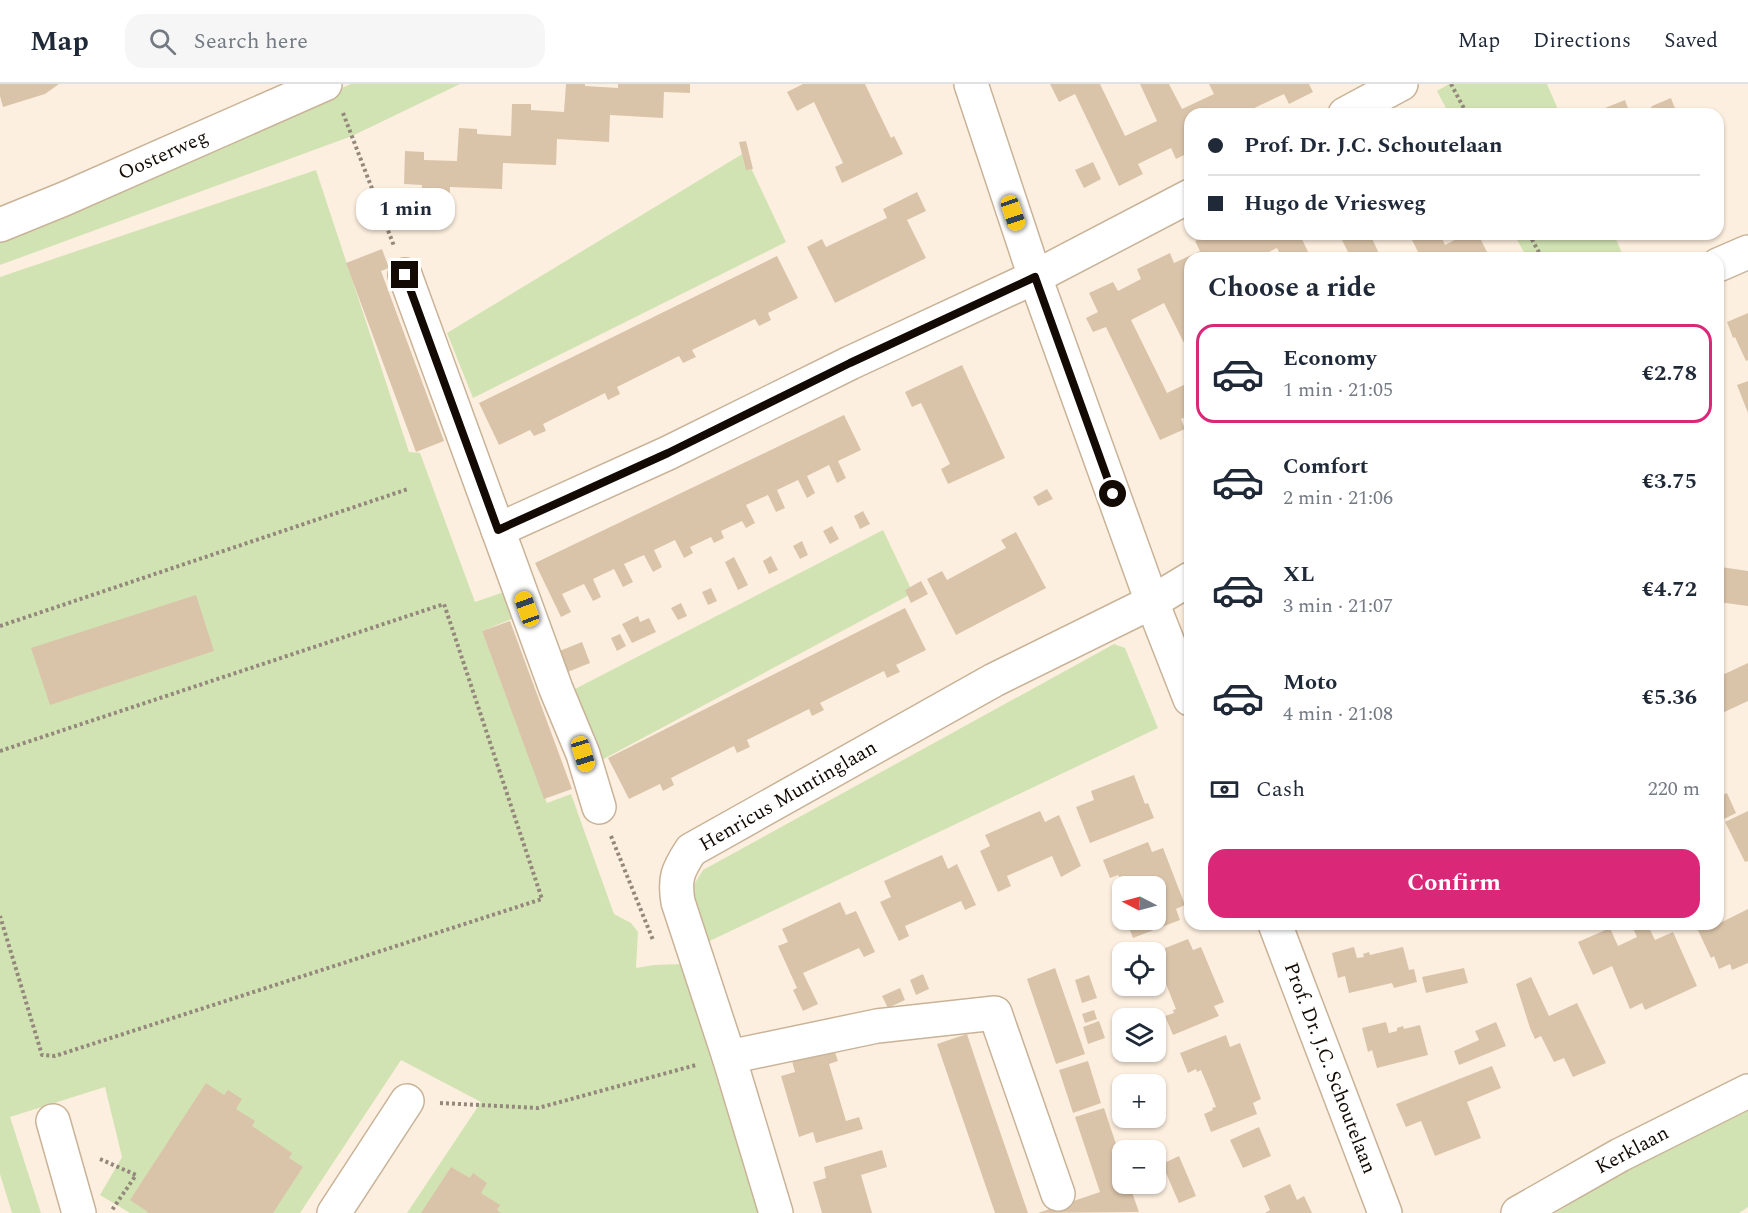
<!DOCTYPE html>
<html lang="en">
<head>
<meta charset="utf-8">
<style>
  body { margin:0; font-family:Spectral,serif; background:#f6f6f7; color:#1f2937; height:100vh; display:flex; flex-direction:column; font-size:22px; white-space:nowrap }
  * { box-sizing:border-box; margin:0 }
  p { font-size:20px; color:#747a83 }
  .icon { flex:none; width:33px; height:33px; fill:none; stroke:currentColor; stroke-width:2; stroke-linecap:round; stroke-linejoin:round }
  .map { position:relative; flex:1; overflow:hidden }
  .side { position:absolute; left:1184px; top:168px; width:540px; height:678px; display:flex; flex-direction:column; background:#fff; border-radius:18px; box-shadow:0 2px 4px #0004 }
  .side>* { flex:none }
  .hud { position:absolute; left:1184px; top:24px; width:540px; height:132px; border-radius:18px; box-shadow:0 2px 4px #0004; display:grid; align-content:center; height:132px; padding:0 24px; background:#fff }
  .needle { width:39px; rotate:276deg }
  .tools { position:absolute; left:1112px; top:792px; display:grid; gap:12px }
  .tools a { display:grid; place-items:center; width:54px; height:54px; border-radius:12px; background:#fff; box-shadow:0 2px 4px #0004; font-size:30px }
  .end { position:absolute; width:27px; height:27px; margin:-14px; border:8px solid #120a03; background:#fff; box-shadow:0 0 0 3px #fff }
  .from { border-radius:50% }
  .bubble { position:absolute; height:42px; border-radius:18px; background:#fff; box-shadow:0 2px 4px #0004; font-size:20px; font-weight:700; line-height:42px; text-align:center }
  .car { position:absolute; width:18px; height:36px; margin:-18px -9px; border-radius:8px; box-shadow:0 0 4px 2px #0007; background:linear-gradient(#f5c518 24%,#345 0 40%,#f5c518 0 76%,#345 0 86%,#f5c518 0) }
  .hud b { display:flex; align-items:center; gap:21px; height:57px; font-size:22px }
  .hud b+b { border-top:2px solid #e0e1e3 }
  .hud i { width:15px; height:15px; background:#1f2937 }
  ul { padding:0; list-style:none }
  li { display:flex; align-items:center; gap:18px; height:99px; margin:0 12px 9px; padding:0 12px; border:3px solid transparent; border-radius:18px }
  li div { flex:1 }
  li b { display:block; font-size:22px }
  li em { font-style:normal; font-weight:700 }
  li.selected { border-color:#db2777 }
  li>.icon { width:54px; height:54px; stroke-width:1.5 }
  h2 { padding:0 24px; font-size:27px; line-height:72px }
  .pay { display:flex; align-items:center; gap:15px; height:66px; padding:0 24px; font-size:22px }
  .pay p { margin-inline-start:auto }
  .cta { display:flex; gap:12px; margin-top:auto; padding:12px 24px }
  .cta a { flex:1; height:69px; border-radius:18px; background:#db2777; color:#fff; font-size:24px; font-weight:700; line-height:69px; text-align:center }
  header { display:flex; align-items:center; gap:36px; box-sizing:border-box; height:84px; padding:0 30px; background:#fff; border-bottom:2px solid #e0e1e3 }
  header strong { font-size:28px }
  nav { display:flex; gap:33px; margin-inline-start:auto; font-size:21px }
  .search { width:420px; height:54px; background:#f6f6f7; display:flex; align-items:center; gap:15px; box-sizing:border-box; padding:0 21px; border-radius:18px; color:#747a83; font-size:22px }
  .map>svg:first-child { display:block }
  .green { fill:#d2e3b3 }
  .building { fill:#dac4a9 }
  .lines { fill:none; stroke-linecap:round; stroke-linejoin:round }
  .minor-casing { stroke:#c9b398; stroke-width:36 }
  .path { stroke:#94887c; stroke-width:4; stroke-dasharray:3 3; stroke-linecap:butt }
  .minor { stroke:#fff; stroke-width:33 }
  .route { stroke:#120a03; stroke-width:8 }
  .labels { text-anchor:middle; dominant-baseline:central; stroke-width:4.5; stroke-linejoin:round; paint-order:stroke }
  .street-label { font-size:20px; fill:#120a03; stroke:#fff }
</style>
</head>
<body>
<header>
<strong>Map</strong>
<div class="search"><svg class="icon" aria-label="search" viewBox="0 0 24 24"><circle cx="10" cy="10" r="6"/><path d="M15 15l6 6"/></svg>Search here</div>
<nav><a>Map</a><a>Directions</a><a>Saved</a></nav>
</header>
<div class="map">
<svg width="1748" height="1129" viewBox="0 0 1748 1129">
  <rect width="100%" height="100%" fill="#fdefdf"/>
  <g class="green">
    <polygon points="351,0 460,0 352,52 0,181 0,151"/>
    <polygon points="1449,0 1547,0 1560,30 1449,30 1437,7"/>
    <polygon points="744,69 786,158 473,314 447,249"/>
    <polygon points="316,86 409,368 420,369 475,518 504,508 514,534 482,547 547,719 571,710 614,830 631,839 638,848 636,884 654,881 682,880 758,1129 407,1129 481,1018 401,976 300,1129 130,1129 100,1111 122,1073 105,1003 10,1033 41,1129 12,1129 0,1090 0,193"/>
    <polygon points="1514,150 1614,150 1624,174 1527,174"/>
    <polygon points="883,446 913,509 600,677 571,607"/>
    <polygon points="1114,560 1125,564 1158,644 699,862 690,807 703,786"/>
    <polygon points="1748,1027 1748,1123 1739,1129 1555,1129 1617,1092"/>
  </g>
  <g class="building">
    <polygon points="0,0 59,0 45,10 3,23 0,12"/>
    <polygon points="566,0 585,0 585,2 618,4 618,0 690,0 690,9 664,8 663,34 610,31 609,58 557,55 556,81 503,79 502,105 450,103 449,130 421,129 422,101 404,100 405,67 424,68 424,76 457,77 459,44 477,45 477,50 511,52 512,20 531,20 531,26 564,28"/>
    <polygon points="803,0 865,0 891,54 894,52 903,70 842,99 835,83 843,79 814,18 797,27 787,8"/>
    <polygon points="1050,0 1100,0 1125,52 1157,37 1140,0 1169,0 1182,25 1214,10 1209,0 1309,0 1313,8 1289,20 1284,10 1252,25 1254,30 1190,30 1190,68 1176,75 1171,64 1138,80 1143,90 1119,102 1075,10 1059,18"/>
    <polygon points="1671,14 1677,30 1644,30 1649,28 1652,22"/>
    <polygon points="1625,16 1630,30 1590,30"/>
    <polygon points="746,57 753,85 746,86 739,58"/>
    <polygon points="1093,78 1101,95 1084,104 1075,86"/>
    <polygon points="917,108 926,127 907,136 926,174 835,219 807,163 822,155 826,163 887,134 883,125"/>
    <polygon points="1210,150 1230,150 1231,153 1236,150 1307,150 1301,153 1311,174 1282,174 1277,164 1256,174 1190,174 1190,271 1164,219 1131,236 1167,309 1190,298 1190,331 1181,335 1185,345 1160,356 1106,243 1093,248 1086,234 1098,228 1089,209 1113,198 1118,207 1141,195 1137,185 1170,169 1174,179 1200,167 1195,157"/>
    <polygon points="1339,150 1370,150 1381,174 1351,174"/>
    <polygon points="1409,150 1440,150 1445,161 1466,150 1478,150 1490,174 1421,174"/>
    <polygon points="382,165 389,184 381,187 444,357 416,368 346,179"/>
    <polygon points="777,172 798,214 768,229 771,236 759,242 755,235 692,266 696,273 683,279 679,272 617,303 620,310 608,316 605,309 543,340 546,347 534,352 530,346 499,361 479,319"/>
    <polygon points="1748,229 1748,276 1746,277 1735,253 1733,254 1727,238"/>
    <polygon points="962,281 1005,374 948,400 941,385 950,380 921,319 912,323 905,308"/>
    <polygon points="1748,297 1748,329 1737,301"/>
    <polygon points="844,331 861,366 838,377 846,394 837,399 829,381 807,392 815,409 807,414 798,396 777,406 785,424 776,428 768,411 746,421 755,439 746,444 742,437 721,447 724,454 714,459 711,453 690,463 693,469 684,474 675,456 654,466 662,483 653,488 644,471 624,480 633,498 623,503 614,485 593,495 601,513 593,517 584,500 562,510 571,528 561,533 535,479"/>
    <polygon points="1719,365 1721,380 1724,459 1721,483 1748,487 1748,522 1718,518"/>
    <polygon points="1047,405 1053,415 1038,422 1033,413"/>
    <polygon points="863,427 870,440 860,445 854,432"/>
    <polygon points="832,442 839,455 830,460 823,447"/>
    <polygon points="1016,448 1046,504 956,551 927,495 942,487 947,496 1006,464 1001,456"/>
    <polygon points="802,457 808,471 800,475 793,462"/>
    <polygon points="771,472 778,486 769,490 763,477"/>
    <polygon points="734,473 748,501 738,506 725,478"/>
    <polygon points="921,497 928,510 911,519 905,506"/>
    <polygon points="711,504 717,517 708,521 702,508"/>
    <polygon points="196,511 214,567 50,621 31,564"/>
    <polygon points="681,519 687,532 678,536 671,524"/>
    <polygon points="905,524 926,566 896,581 900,588 887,594 884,587 820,619 824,626 812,632 809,625 747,656 750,663 737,669 734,662 671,694 674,701 663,707 660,700 629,715 608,674"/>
    <polygon points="638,532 640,538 649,534 656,548 632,559 622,540"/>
    <polygon points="510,537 572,705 544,715 482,547"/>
    <polygon points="620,550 626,562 617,567 611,554"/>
    <polygon points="582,558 590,579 565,589 557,568"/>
    <polygon points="1748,579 1748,617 1720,630 1718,625 1718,593"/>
    <polygon points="1134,691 1145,720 1148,719 1154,734 1090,759 1076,723 1094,716 1091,707"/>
    <polygon points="1727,709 1736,729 1724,735 1718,721 1718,713"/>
    <polygon points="1040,727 1045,738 1059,731 1081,782 1061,793 1052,772 1007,792 1011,802 998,808 980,767 990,762 985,751"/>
    <polygon points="1748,727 1748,777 1745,778 1725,738"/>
    <polygon points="1148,758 1152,768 1163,764 1185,821 1176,825 1180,836 1133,854 1126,836 1155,836 1155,802 1126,802 1122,793 1120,794 1118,791 1110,794 1103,776"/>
    <polygon points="942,771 948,785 957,780 976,821 965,826 961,817 905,842 909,852 899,857 880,818 891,813 884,797"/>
    <polygon points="840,818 846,831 856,827 875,868 864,873 859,864 803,889 818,920 803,927 793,906 797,904 778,862 788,858 782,845"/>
    <polygon points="1748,825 1748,879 1732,886 1730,880 1719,885 1714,872 1711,874 1695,840 1718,840"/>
    <polygon points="1631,840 1647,840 1655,856 1673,848 1697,902 1645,926 1642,919 1630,925 1612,882 1593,891 1578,858 1610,844 1618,862 1637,853"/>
    <polygon points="1188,855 1193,866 1201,863 1224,918 1214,922 1219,932 1173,951 1165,932 1174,929 1173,926 1176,925 1162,890 1159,891 1158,889 1155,890 1155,868"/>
    <polygon points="1354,863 1357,874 1364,873 1363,870 1369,868 1370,871 1403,863 1409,886 1414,885 1417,898 1394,904 1392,899 1349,909 1345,892 1338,894 1332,869"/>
    <polygon points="1055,884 1085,970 1056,980 1027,895"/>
    <polygon points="1464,884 1468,899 1426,909 1422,893"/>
    <polygon points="923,890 929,905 916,911 910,896"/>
    <polygon points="1089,891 1097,914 1082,919 1075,896"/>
    <polygon points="1531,893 1549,932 1577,919 1606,979 1573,993 1564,974 1554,978 1541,952 1535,955 1530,944 1516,900"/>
    <polygon points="900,904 905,916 888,924 882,912"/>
    <polygon points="1094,926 1097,935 1085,939 1082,930"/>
    <polygon points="1099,937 1105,954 1088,960 1083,943"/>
    <polygon points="1386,938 1389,949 1397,947 1397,944 1403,942 1404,945 1420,941 1428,971 1377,984 1372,966 1368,968 1362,944"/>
    <polygon points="1496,938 1506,962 1459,981 1454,967 1479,956 1475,947"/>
    <polygon points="967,950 986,1007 1028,1129 995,1129 985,1100 937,960"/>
    <polygon points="1226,951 1230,963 1240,959 1261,1015 1253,1019 1257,1030 1211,1048 1204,1030 1213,1026 1212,1024 1216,1023 1209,1005 1201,986 1197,988 1196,985 1188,989 1180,969"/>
    <polygon points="834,965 838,977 829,980 846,1037 859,1033 863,1045 816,1059 813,1048 799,1053 781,992 795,988 792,977"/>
    <polygon points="1088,977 1101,1019 1073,1029 1059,986"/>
    <polygon points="1492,982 1501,1004 1467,1018 1481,1054 1435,1072 1421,1037 1406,1043 1396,1020"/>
    <polygon points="206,999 224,1011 228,1006 242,1015 236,1025 255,1037 252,1042 292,1069 289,1074 303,1083 273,1129 147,1129 148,1128 130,1116"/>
    <polygon points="1104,1024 1122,1078 1122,1100 1129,1100 1139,1128 1038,1129 1100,1108 1075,1033"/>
    <polygon points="1259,1043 1271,1072 1243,1084 1230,1056"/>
    <polygon points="882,1066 887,1083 861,1091 872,1129 822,1129 813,1098 826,1094 824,1083"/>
    <polygon points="1179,1072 1196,1112 1179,1119 1162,1080"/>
    <polygon points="451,1083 470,1094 473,1089 487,1099 481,1109 500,1121 497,1126 501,1129 421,1129"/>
    <polygon points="1290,1100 1297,1116 1304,1112 1312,1129 1265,1129 1270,1126 1264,1112"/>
  </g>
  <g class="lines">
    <defs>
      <g id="minor">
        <polyline points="971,0 1035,193 1152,518 1190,615"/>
        <polyline points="1345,30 1401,0"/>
        <polyline points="0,141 64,115 325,0"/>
        <polyline points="1718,181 1748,168"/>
        <polyline points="405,191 556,605 583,670 599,723"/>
        <polyline points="498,446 668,369 850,279 1035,193 1190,112"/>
        <polyline points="1275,840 1385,1129"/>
        <polyline points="729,973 877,942 995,929 1058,1110"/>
        <polyline points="53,1037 79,1129"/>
        <polyline points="334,1129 407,1017"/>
        <path d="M776 1129 729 973 678 818C674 794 678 786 691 766L994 596 1152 518 1190 495"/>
        <polyline points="1518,1129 1620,1071 1748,1007"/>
      </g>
    </defs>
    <use href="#minor" class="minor-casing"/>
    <g class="path">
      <polyline points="1451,0 1467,30"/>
      <polyline points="343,29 394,162"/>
      <polyline points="1529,150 1542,174"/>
      <polyline points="0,542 408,405"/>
      <polyline points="0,667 444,520 542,815 55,972 42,971 0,832"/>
      <polyline points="611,752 653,856"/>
      <polyline points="440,1019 538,1024 696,981"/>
      <polyline points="100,1075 136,1091 112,1126"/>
    </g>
    <use href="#minor" class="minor"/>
  </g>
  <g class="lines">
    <polyline class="route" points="405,191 498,446 668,369 850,279 1035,193 1113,410"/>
  </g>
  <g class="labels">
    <g class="street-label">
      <text transform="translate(163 71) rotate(-24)">Oosterweg</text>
      <text transform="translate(788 712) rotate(-30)">Henricus Muntinglaan</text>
      <text transform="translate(1330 984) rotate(69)">Prof. Dr. J.C. Schoutelaan</text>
      <text transform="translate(1632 1066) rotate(-28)">Kerklaan</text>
    </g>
  </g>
</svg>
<div class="tools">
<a><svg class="needle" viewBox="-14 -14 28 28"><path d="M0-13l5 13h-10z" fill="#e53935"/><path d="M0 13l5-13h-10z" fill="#747a83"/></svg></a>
<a><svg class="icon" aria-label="locate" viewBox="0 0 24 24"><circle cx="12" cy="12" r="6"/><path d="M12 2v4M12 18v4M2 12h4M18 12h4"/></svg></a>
<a><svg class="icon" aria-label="layers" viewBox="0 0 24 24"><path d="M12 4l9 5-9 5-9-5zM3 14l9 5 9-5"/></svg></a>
<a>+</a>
<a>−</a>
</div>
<i class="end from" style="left:1113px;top:410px"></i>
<i class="end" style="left:405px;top:191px"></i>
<div class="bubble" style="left:356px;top:104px;width:99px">1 min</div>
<i class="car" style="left:1013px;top:129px;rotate:161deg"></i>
<i class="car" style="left:527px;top:525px;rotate:340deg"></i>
<i class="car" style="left:583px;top:670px;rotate:163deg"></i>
<div class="hud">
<b><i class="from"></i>Prof. Dr. J.C. Schoutelaan</b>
<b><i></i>Hugo de Vriesweg</b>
</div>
<section class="side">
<h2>Choose a ride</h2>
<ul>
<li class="selected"><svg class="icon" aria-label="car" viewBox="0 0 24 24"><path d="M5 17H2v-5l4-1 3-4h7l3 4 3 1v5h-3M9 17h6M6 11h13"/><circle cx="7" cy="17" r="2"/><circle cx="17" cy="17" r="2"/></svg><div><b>Economy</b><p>1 min · 21:05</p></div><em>€2.78</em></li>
<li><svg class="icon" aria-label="car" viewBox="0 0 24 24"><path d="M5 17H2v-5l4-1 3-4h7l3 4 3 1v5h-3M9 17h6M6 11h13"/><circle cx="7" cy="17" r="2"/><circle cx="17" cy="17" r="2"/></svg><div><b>Comfort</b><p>2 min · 21:06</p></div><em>€3.75</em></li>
<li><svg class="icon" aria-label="car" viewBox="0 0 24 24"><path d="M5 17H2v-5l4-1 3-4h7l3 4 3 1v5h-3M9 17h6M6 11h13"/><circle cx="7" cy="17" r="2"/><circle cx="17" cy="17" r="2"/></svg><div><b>XL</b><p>3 min · 21:07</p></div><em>€4.72</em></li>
<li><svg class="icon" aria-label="car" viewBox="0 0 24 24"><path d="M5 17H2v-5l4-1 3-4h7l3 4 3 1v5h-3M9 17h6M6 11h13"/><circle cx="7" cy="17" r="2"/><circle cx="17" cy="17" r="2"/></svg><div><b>Moto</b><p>4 min · 21:08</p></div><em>€5.36</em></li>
</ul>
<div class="pay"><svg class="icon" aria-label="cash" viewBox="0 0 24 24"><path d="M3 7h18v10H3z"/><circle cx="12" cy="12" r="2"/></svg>Cash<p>220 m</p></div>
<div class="cta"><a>Confirm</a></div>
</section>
</div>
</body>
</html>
